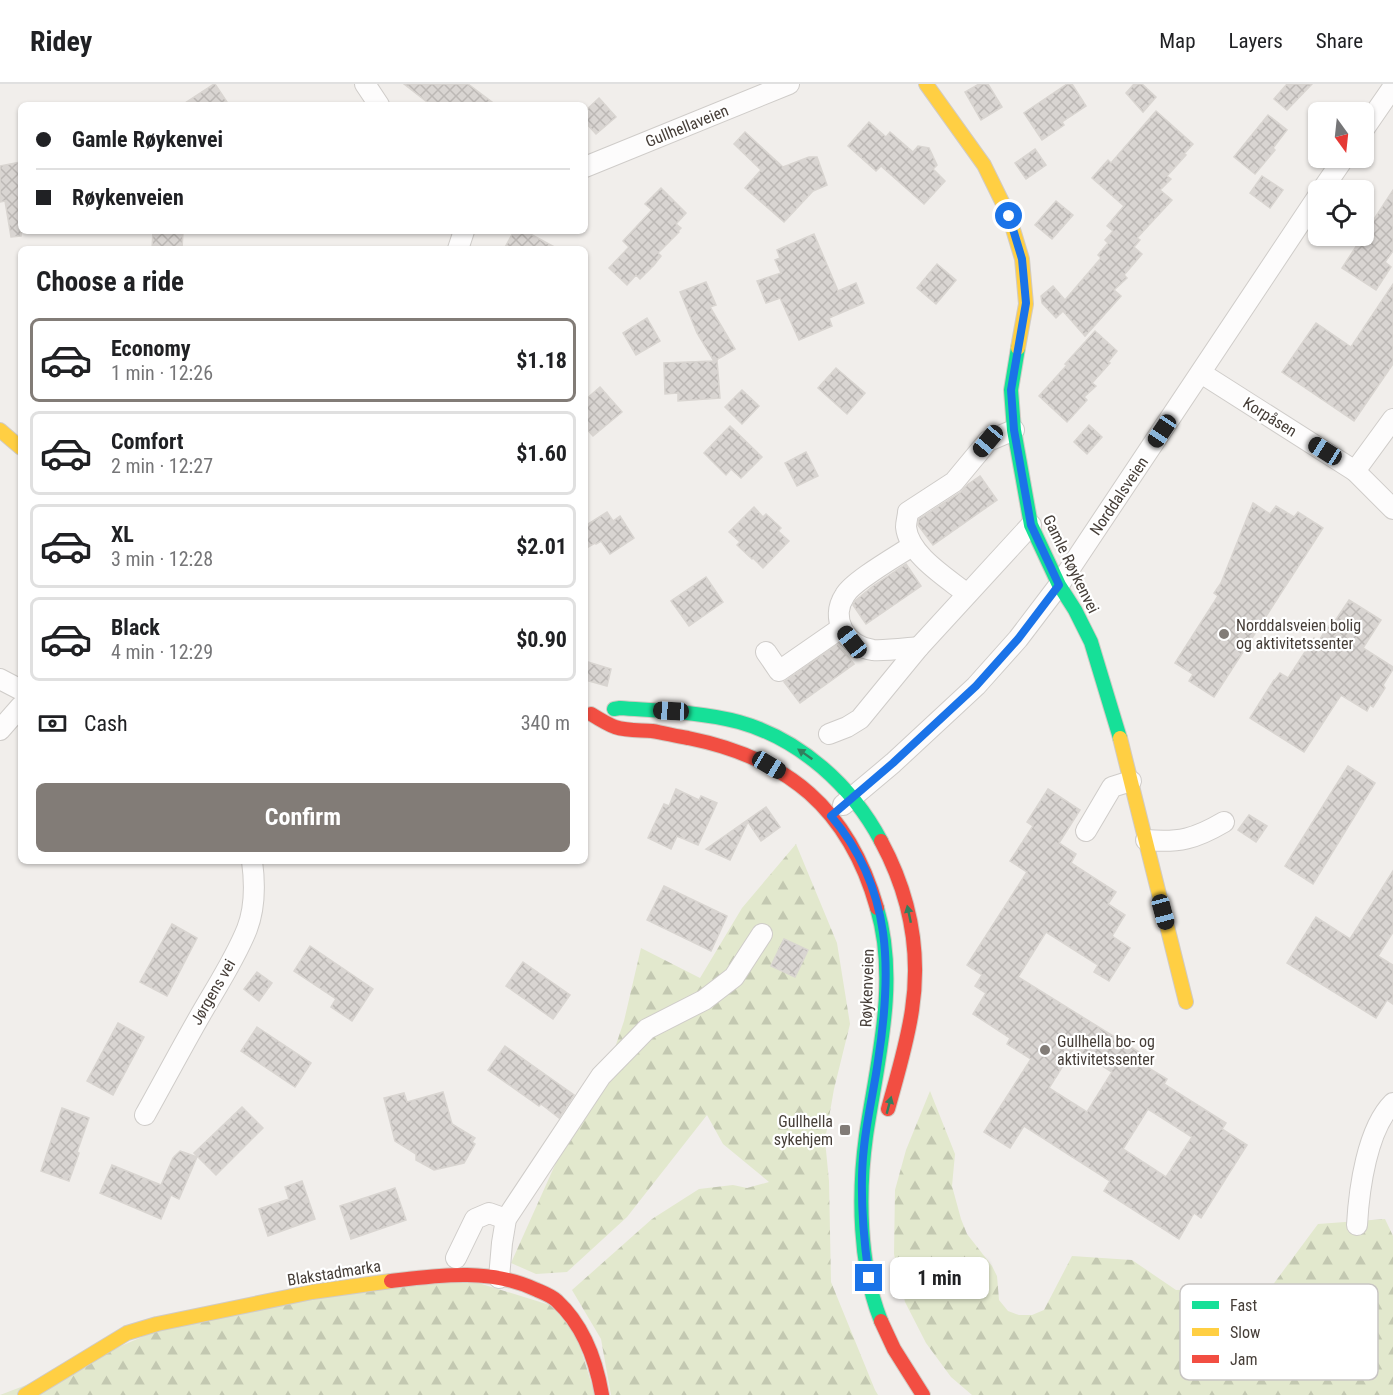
<!DOCTYPE html>
<html lang="en">
<head>
<meta charset="utf-8">
<style>
  body { margin:0; font-family:"Roboto Condensed",sans-serif; background:#f6f6f6; color:#202124; height:100vh; display:flex; flex-direction:column; font-size:22px; white-space:nowrap }
  * { box-sizing:border-box; margin:0 }
  p { font-size:20px; color:#757577 }
  .icon { flex:none; width:33px; height:33px; fill:none; stroke:currentColor; stroke-width:2; stroke-linecap:round; stroke-linejoin:round }
  .map { position:relative; flex:1; overflow:hidden }
  .panel { position:absolute; left:18px; top:162px; width:570px; height:618px; display:flex; flex-direction:column; background:#fff; border-radius:9px; box-shadow:0 2px 4px #0004 }
  .panel>* { flex:none }
  .guide { position:absolute; left:18px; top:18px; width:570px; height:132px; border-radius:9px; box-shadow:0 2px 4px #0004; display:grid; align-content:center; height:132px; padding:0 18px; background:#fff }
  .needle { width:39px; rotate:165deg }
  .tools { position:absolute; left:1308px; top:18px; display:grid; gap:12px }
  .tools a { display:grid; place-items:center; width:66px; height:66px; border-radius:9px; background:#fff; box-shadow:0 2px 4px #0004; font-size:30px }
  .end { position:absolute; width:27px; height:27px; margin:-14px; border:8px solid #1a73e8; background:#fff; box-shadow:0 0 0 3px #fff }
  .from { border-radius:50% }
  .bubble { position:absolute; height:42px; border-radius:9px; background:#fff; box-shadow:0 2px 4px #0004; font-size:20px; font-weight:700; line-height:42px; text-align:center }
  .car { position:absolute; width:18px; height:36px; margin:-18px -9px; border-radius:8px; box-shadow:0 0 4px 2px #0007; background:linear-gradient(#222 24%,#8ab4d8 0 40%,#222 0 76%,#8ab4d8 0 86%,#222 0) }
  .guide b { display:flex; align-items:center; gap:21px; height:57px; font-size:22px }
  .guide b+b { border-top:2px solid #e0e0e0 }
  .guide i { width:15px; height:15px; background:#202124 }
  ul { padding:0; list-style:none }
  li { display:flex; align-items:center; gap:18px; height:84px; margin:0 12px 9px; padding:0 6px; border:3px solid #e0e0e0; border-radius:9px }
  li div { flex:1 }
  li b { display:block; font-size:22px }
  li em { font-style:normal; font-weight:700 }
  li.current { border-color:#827c77 }
  li>.icon { width:54px; height:54px; stroke-width:1.5 }
  h2 { padding:0 18px; font-size:27px; line-height:72px }
  .pay { display:flex; align-items:center; gap:15px; height:66px; padding:0 18px; font-size:22px }
  .pay p { margin-inline-start:auto }
  .cta { display:flex; gap:12px; margin-top:auto; padding:12px 18px }
  .cta a { flex:1; height:69px; border-radius:9px; background:#827c77; color:#fff; font-size:24px; font-weight:700; line-height:69px; text-align:center }
  header { display:flex; align-items:center; gap:36px; box-sizing:border-box; height:84px; padding:0 30px; background:#fff; border-bottom:2px solid #e0e0e0 }
  header strong { font-size:28px }
  nav { display:flex; gap:33px; margin-inline-start:auto; font-size:21px }
  .map>svg:first-child { display:block }
  .forest { fill:url(#forest-firs) }
  .building { fill:url(#building-cross-hatch); stroke:#d9d5d1; stroke-width:1.5; fill-rule:evenodd }
  .lines { fill:none; stroke-linecap:round; stroke-linejoin:round }
  .street-casing { stroke:#cfccc9; stroke-width:22 }
  .fast-casing { stroke:#d1cbc4; stroke-width:16 }
  .slow-casing { stroke:#d1cbc4; stroke-width:16 }
  .jam-casing { stroke:#d1cbc4; stroke-width:16 }
  .street { stroke:#fdfcfc; stroke-width:20 }
  .fast { stroke:#16e098; stroke-width:14 }
  .slow { stroke:#ffcf43; stroke-width:14 }
  .jam { stroke:#f24e42; stroke-width:14 }
  .oneway { fill:#337f5e }
  .route { stroke:#1a73e8; stroke-width:8 }
  .poi-dot { fill:#827c77; stroke:#fff; stroke-width:2 }
  .labels { text-anchor:middle; dominant-baseline:central; stroke-width:4.5; stroke-linejoin:round; paint-order:stroke }
  .street-label { font-size:16px; fill:#463e38; stroke:#fff }
  .poi-label { font-size:16px; fill:#463e38; stroke:#fff; text-anchor:start }
  .key { fill:#fff; stroke:#c8c5c3; stroke-width:1.5 }
  .key-label { font-size:16px; fill:#463e38 }
</style>
</head>
<body>
<header>
<strong>Ridey</strong>
<nav><a>Map</a><a>Layers</a><a>Share</a></nav>
</header>
<div class="map">
<svg width="1393" height="1311" viewBox="0 0 1393 1311">
  <defs>
    <pattern id="forest-firs" width="22" height="20" patternUnits="userSpaceOnUse" patternTransform="scale(1.5)"><rect width="22" height="20" fill="#e2e8cd"/><path d="M5 1l3.5 6h-7zM16 11l3.5 6h-7z" fill="#c3c8b1"/></pattern>
    <pattern id="building-cross-hatch" width="8" height="8" patternUnits="userSpaceOnUse" patternTransform="scale(1.5)"><rect width="8" height="8" fill="#d9d5d2"/><path d="M0 0l8 8M0 8l8-8" fill="none" stroke="#bcb8b5"/></pattern>
  </defs>
  <rect width="100%" height="100%" fill="#f1eeeb"/>
  <g class="forest">
    <polygon points="796,760 837,859 850,940 834,1005 825,1056 829,1097 831,1198 875,1306 878,1311 611,1311 601,1255 572,1206 652,1135 699,1105 733,1101 747,1104 769,1098 723,1060 707,1031 627,1133 567,1188 536,1190 511,1179 563,1063 599,1011 624,937 641,864 700,894 742,824"/>
    <polygon points="930,1007 955,1070 952,1102 961,1135 967,1150 992,1182 997,1192 999,1216 1008,1227 1019,1231 1032,1231 1044,1226 1072,1172 1132,1176 1176,1206 1272,1202 1318,1140 1385,1135 1393,1152 1393,1311 972,1311 951,1293 926,1259 905,1218 894,1170 895,1106 906,1066"/>
    <polygon points="443,1188 569,1227 595,1311 0,1311 55,1290 182,1236"/>
  </g>
  <g class="building">
    <polygon points="214,0 215,0 229,21 182,21"/>
    <polygon points="404,0 468,0 496,21 431,21"/>
    <polygon points="979,0 988,0 1002,23 981,36 965,8"/>
    <polygon points="1067,0 1072,0 1086,22 1062,38 1064,41 1042,56 1024,29"/>
    <polygon points="1134,0 1142,0 1156,13 1143,28 1126,9"/>
    <polygon points="1287,0 1312,0 1287,26 1274,15"/>
    <polygon points="599,14 616,33 596,50 585,38 585,27"/>
    <polygon points="1156,27 1193,60 1184,70 1186,71 1167,92 1171,95 1160,106 1172,116 1137,154 1140,156 1134,163 1142,170 1124,191 1127,194 1114,206 1121,212 1085,252 1063,227 1056,234 1042,219 1041,212 1053,202 1065,216 1101,174 1098,171 1108,159 1105,156 1113,147 1107,142 1124,122 1092,94 1108,76 1111,79"/>
    <polygon points="1268,31 1287,46 1273,64 1275,66 1255,90 1234,73"/>
    <polygon points="869,38 886,53 890,48 913,68 918,62 929,64 937,81 933,85 945,97 924,120 881,82 876,87 848,62"/>
    <polygon points="745,48 783,83 809,73 817,73 827,101 813,107 784,138 745,104 761,86 734,60"/>
    <polygon points="1035,65 1046,81 1026,95 1015,79"/>
    <polygon points="21,78 21,152 11,153 5,117 0,118 0,82"/>
    <polygon points="1262,92 1283,106 1270,124 1250,109"/>
    <polygon points="661,104 686,129 676,140 681,144 678,147 679,148 658,169 661,172 654,181 640,195 636,191 627,201 609,184 629,163 623,157 652,126 645,120"/>
    <polygon points="1393,106 1393,167 1385,178 1391,183 1376,206 1342,184"/>
    <polygon points="1056,117 1073,131 1052,155 1035,141"/>
    <polygon points="153,147 183,147 182,165 152,165"/>
    <polygon points="514,147 525,147 558,165 504,165"/>
    <polygon points="814,150 838,207 856,199 864,219 829,234 832,242 799,256 780,214 766,219 757,197 781,189 775,176 780,174 777,166"/>
    <polygon points="937,180 956,196 936,220 917,204"/>
    <polygon points="706,198 716,221 710,223 735,265 716,276 717,276 720,314 678,317 678,309 665,310 664,279 714,277 697,249 680,208"/>
    <polygon points="1393,200 1393,280 1354,337 1282,288 1316,239 1351,263"/>
    <polygon points="647,234 660,257 636,271 623,249"/>
    <polygon points="1095,247 1117,267 1108,278 1110,279 1092,299 1096,302 1084,313 1087,316 1067,338 1039,312 1067,281 1065,280"/>
    <polygon points="836,284 865,309 847,330 818,304"/>
    <polygon points="600,303 622,328 593,352 585,343 585,316"/>
    <polygon points="742,306 759,322 742,340 725,323"/>
    <polygon points="1089,341 1102,353 1087,370 1074,358"/>
    <polygon points="730,342 762,373 741,394 731,385 726,391 704,369"/>
    <polygon points="806,368 818,392 797,402 785,379"/>
    <polygon points="980,392 997,416 933,461 918,441 919,435 961,408 967,401"/>
    <polygon points="1253,419 1270,430 1276,422 1294,433 1298,428 1323,444 1214,613 1189,597 1193,590 1175,579 1218,512 1214,509 1221,499"/>
    <polygon points="754,423 763,433 766,430 781,444 778,447 789,457 763,484 753,474 752,475 737,461 740,458 729,448"/>
    <polygon points="607,428 613,437 620,432 634,454 610,470 601,457 596,460 595,459 585,465 585,442"/>
    <polygon points="906,480 921,502 866,540 853,521 855,517 873,502"/>
    <polygon points="706,493 723,518 689,542 671,517"/>
    <polygon points="1349,516 1381,536 1363,564 1393,583 1393,585 1383,601 1385,604 1373,623 1370,621 1367,627 1341,611 1304,668 1250,634 1274,596 1275,596 1280,589 1288,594 1314,554 1319,557 1328,542 1331,543"/>
    <polygon points="838,560 854,580 800,619 784,598"/>
    <polygon points="588,578 611,585 607,602 585,596 585,589"/>
    <polygon points="1348,682 1375,699 1313,800 1285,782"/>
    <polygon points="676,705 699,716 701,712 717,719 698,761 677,752 671,765 648,754 664,720 669,722"/>
    <path d="M1048 705 1080 726 1059 759 1076 770 1071 779 1116 808 1108 820 1125 831 1112 852 1130 864 1109 897 1094 888 1098 881 1046 848 1018 893 1147 973 1142 980 1167 995 1164 1000 1226 1039 1222 1045 1247 1061 1201 1134 1194 1129 1179 1155 1104 1107 1110 1097 1024 1042 1010 1064 984 1048 1031 975 1007 960 1010 954 973 930 986 909 975 902 982 891 967 881 1027 788 1010 777 1033 742 1027 738ZM1074 964 1112 988 1087 1028 1049 1004ZM1148 1025 1192 1053 1166 1093 1123 1065Z"/>
    <polygon points="766,723 780,743 761,757 748,738 730,776 706,765"/>
    <polygon points="1249,731 1267,742 1256,758 1238,746"/>
    <polygon points="1393,787 1393,848 1378,872 1393,881 1393,920 1387,916 1376,934 1287,879 1316,833 1350,855"/>
    <polygon points="664,802 727,832 711,867 647,836"/>
    <polygon points="172,840 197,854 167,912 140,898"/>
    <polygon points="784,855 808,866 795,893 771,882"/>
    <polygon points="310,862 373,905 352,937 331,923 336,915 294,887"/>
    <polygon points="523,878 570,911 553,935 506,902"/>
    <polygon points="257,888 272,899 259,917 244,905"/>
    <polygon points="118,939 144,953 113,1011 87,997"/>
    <polygon points="257,943 311,979 295,1003 241,967"/>
    <polygon points="505,962 574,1011 559,1034 541,1020 539,1022 488,986"/>
    <polygon points="443,1008 452,1040 475,1054 472,1058 475,1060 464,1079 434,1086 416,1076 416,1070 395,1057 384,1014 404,1009 407,1018"/>
    <polygon points="242,1023 263,1044 216,1091 194,1069"/>
    <polygon points="62,1024 89,1034 77,1068 79,1069 69,1097 41,1087"/>
    <polygon points="180,1067 197,1073 179,1115 171,1111 161,1135 100,1109 112,1081 161,1101 173,1074"/>
    <polygon points="302,1097 315,1135 268,1152 259,1125 289,1115 285,1103"/>
    <polygon points="395,1104 406,1136 351,1155 340,1122"/>
  </g>
  <g class="lines">
    <defs>
      <g id="street">
        <polyline points="365,0 379,21"/>
        <polyline points="1364,45 1393,3"/>
        <polyline points="585,83 789,0"/>
        <polyline points="1322,106 1344,74"/>
        <polyline points="458,165 464,147"/>
        <polyline points="1201,289 1355,387 1393,425"/>
        <polyline points="1355,387 1393,335"/>
        <path d="M912 462C897 472 853 497 845 511 829 535 846 562 873 566 884 567 907 564 919 563"/>
        <path d="M967 510C946 493 909 471 906 443 906 438 908 432 908 428L954 398 988 357 1014 346"/>
        <polyline points="766,568 779,587 841,544"/>
        <polyline points="0,595 21,606"/>
        <polyline points="0,646 21,622"/>
        <polyline points="829,650 847,643 860,635 919,563 1031,441"/>
        <polyline points="843,721 893,679 976,602 1018,555 1059,501 1318,112"/>
        <polyline points="1086,747 1112,703 1131,697"/>
        <path d="M1146 756C1179 759 1195 755 1224 738"/>
        <path d="M145 1031C164 997 182 963 201 930 217 902 235 875 247 845 255 824 255 799 252 777"/>
        <path d="M1357 1141C1359 1105 1367 1045 1393 1019"/>
        <polyline points="456,1174 475,1135 489,1129 506,1135"/>
        <polyline points="499,1194 502,1159 506,1135 601,992 647,945 704,916 734,893 762,850"/>
      </g>
      <g id="fast">
        <polyline points="1018,264 1011,306 1014,346 1031,441 1059,501 1075,526 1091,558 1120,654"/>
        <path d="M614 625 620 624C660 627 701 628 739 638 800 655 852 702 881 757"/>
        <path d="M877 824C899 898 877 978 866 1052 858 1110 859 1182 881 1237"/>
      </g>
      <g id="slow">
        <polyline points="926,0 984,81 1009,132 1022,175 1026,220 1018,264"/>
        <polyline points="0,346 21,364"/>
        <polyline points="1120,654 1186,918"/>
        <polyline points="25,1311 127,1249 157,1240 312,1208 391,1197"/>
      </g>
      <g id="jam">
        <path d="M591 630C599 635 607 640 615 643 627 647 640 646 652 647 664 649 676 652 688 654 788 674 849 725 877 824"/>
        <path d="M881 757C909 809 921 867 912 926 907 960 897 992 888 1025"/>
        <path d="M391 1197C440 1191 491 1184 537 1206 544 1209 552 1212 557 1217 584 1242 596 1276 602 1311"/>
        <polyline points="881,1237 894,1265 923,1311"/>
      </g>
    </defs>
    <use href="#street" class="street-casing"/>
    <use href="#fast" class="fast-casing"/>
    <use href="#slow" class="slow-casing"/>
    <use href="#jam" class="jam-casing"/>
    <use href="#street" class="street"/>
    <use href="#fast" class="fast"/>
    <use href="#slow" class="slow"/>
    <use href="#jam" class="jam"/>
  </g>
  <defs><path id="oneway-solid" d="M-6-.8H1V-3.2L6.5 0L1 3.2V.8H-6Z" transform="scale(1.5)"/></defs>
  <g class="oneway">
    <use href="#oneway-solid" transform="translate(805 670) rotate(-145)"/>
    <use href="#oneway-solid" transform="translate(909 830) rotate(-102)"/>
    <use href="#oneway-solid" transform="translate(889 1021) rotate(-75)"/>
  </g>
  <g class="lines">
    <path class="route" d="M869 1194C863 1151 859 1106 864 1063 867 1034 874 1006 878 977 892 888 893 805 831 732L893 679 976 602 1018 555 1059 501 1031 441 1014 346 1011 306 1026 219 1022 175 1009 132"/>
  </g>
  <g class="poi-dot">
    <circle cx="1224" cy="550" r="6"/>
    <circle cx="1045" cy="966" r="6"/>
    <rect x="839" y="1040" width="12" height="12" rx="3"/>
  </g>
  <g class="labels">
    <g class="street-label">
      <text transform="translate(687 42) rotate(-22)">Gullhellaveien</text>
      <text transform="translate(1270 333) rotate(32)">Korpåsen</text>
      <text transform="translate(1119 412) rotate(-56)">Norddalsveien</text>
      <text transform="translate(1071 480) rotate(64)">Gamle Røykenvei</text>
      <text transform="translate(867 904) rotate(-88)">Røykenveien</text>
      <text transform="translate(213 908) rotate(-60)">Jørgens vei</text>
      <text transform="translate(334 1189) rotate(-9)">Blakstadmarka</text>
    </g>
    <g class="poi-label">
      <text x="1236" y="541">Norddalsveien bolig<tspan x="1236" dy="18">og aktivitetssenter</tspan></text>
      <text x="1057" y="957">Gullhella bo- og<tspan x="1057" dy="18">aktivitetssenter</tspan></text>
      <text x="833" y="1037" text-anchor="end">Gullhella<tspan x="833" dy="18">sykehjem</tspan></text>
    </g>
  </g>
  <rect x="1180" y="1200" width="198" height="96" rx="9" class="key"/>
  <rect x="1192" y="1217" width="27" height="8" fill="#16e098"/>
  <rect x="1192" y="1244" width="27" height="8" fill="#ffcf43"/>
  <rect x="1192" y="1271" width="27" height="8" fill="#f24e42"/>
  <g class="key-label">
    <text x="1230" y="1227">Fast</text>
    <text x="1230" y="1254">Slow</text>
    <text x="1230" y="1281">Jam</text>
  </g>
</svg>
<div class="tools">
<a><svg class="needle" viewBox="-14 -14 28 28"><path d="M0-13l5 13h-10z" fill="#e53935"/><path d="M0 13l5-13h-10z" fill="#757577"/></svg></a>
<a><svg class="icon" aria-label="locate" viewBox="0 0 24 24"><circle cx="12" cy="12" r="6"/><path d="M12 2v4M12 18v4M2 12h4M18 12h4"/></svg></a>
</div>
<i class="end from" style="left:1009px;top:132px"></i>
<i class="end" style="left:869px;top:1194px"></i>
<div class="bubble" style="left:890px;top:1173px;width:99px">1 min</div>
<i class="car" style="left:1162px;top:347px;rotate:214deg"></i>
<i class="car" style="left:988px;top:357px;rotate:220deg"></i>
<i class="car" style="left:1325px;top:367px;rotate:302deg"></i>
<i class="car" style="left:852px;top:558px;rotate:322deg"></i>
<i class="car" style="left:671px;top:627px;rotate:273deg"></i>
<i class="car" style="left:769px;top:681px;rotate:121deg"></i>
<i class="car" style="left:1163px;top:828px;rotate:165deg"></i>
<div class="guide">
<b><i class="from"></i>Gamle Røykenvei</b>
<b><i></i>Røykenveien</b>
</div>
<section class="panel">
<h2>Choose a ride</h2>
<ul>
<li class="current"><svg class="icon" aria-label="car" viewBox="0 0 24 24"><path d="M5 17H2v-5l4-1 3-4h7l3 4 3 1v5h-3M9 17h6M6 11h13"/><circle cx="7" cy="17" r="2"/><circle cx="17" cy="17" r="2"/></svg><div><b>Economy</b><p>1 min · 12:26</p></div><em>$1.18</em></li>
<li><svg class="icon" aria-label="car" viewBox="0 0 24 24"><path d="M5 17H2v-5l4-1 3-4h7l3 4 3 1v5h-3M9 17h6M6 11h13"/><circle cx="7" cy="17" r="2"/><circle cx="17" cy="17" r="2"/></svg><div><b>Comfort</b><p>2 min · 12:27</p></div><em>$1.60</em></li>
<li><svg class="icon" aria-label="car" viewBox="0 0 24 24"><path d="M5 17H2v-5l4-1 3-4h7l3 4 3 1v5h-3M9 17h6M6 11h13"/><circle cx="7" cy="17" r="2"/><circle cx="17" cy="17" r="2"/></svg><div><b>XL</b><p>3 min · 12:28</p></div><em>$2.01</em></li>
<li><svg class="icon" aria-label="car" viewBox="0 0 24 24"><path d="M5 17H2v-5l4-1 3-4h7l3 4 3 1v5h-3M9 17h6M6 11h13"/><circle cx="7" cy="17" r="2"/><circle cx="17" cy="17" r="2"/></svg><div><b>Black</b><p>4 min · 12:29</p></div><em>$0.90</em></li>
</ul>
<div class="pay"><svg class="icon" aria-label="cash" viewBox="0 0 24 24"><path d="M3 7h18v10H3z"/><circle cx="12" cy="12" r="2"/></svg>Cash<p>340 m</p></div>
<div class="cta"><a>Confirm</a></div>
</section>
</div>
</body>
</html>
